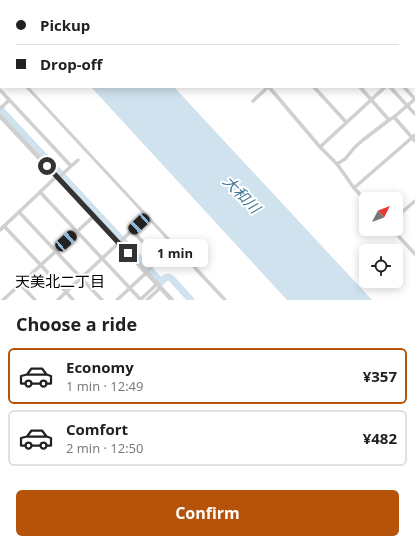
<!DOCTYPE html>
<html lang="en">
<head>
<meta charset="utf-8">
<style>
  body { margin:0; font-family:"Open Sans","Noto Sans JP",sans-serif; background:#f6f6f6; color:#202124; height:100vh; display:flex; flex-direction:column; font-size:15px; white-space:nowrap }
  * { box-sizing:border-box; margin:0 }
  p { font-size:13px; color:#757577 }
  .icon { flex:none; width:22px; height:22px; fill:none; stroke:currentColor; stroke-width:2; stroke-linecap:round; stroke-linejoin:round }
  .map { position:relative; height:300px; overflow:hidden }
  .side { display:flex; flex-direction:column; background:#fff; flex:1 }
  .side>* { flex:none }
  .banner { position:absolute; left:0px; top:0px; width:415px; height:88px; box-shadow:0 2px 10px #0003; display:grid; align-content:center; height:88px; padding:0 16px; background:#fff }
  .needle { width:26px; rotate:48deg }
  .buttons { position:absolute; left:359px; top:192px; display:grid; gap:8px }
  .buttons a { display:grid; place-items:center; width:44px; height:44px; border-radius:6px; background:#fff; box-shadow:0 2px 10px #0003; font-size:20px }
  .end { position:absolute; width:18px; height:18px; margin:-9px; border:5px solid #333; background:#fff; box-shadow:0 0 0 2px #fff }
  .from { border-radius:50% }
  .bubble { position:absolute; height:28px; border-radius:6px; background:#fff; box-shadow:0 2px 10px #0003; font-size:13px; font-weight:700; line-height:28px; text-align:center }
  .car { position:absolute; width:12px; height:24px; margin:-12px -6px; border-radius:5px; box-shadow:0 0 3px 1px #0007; background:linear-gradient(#222 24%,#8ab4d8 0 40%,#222 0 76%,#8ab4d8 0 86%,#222 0) }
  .banner b { display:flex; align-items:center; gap:14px; height:38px; font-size:15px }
  .banner b+b { border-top:1px solid #e0e0e0 }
  .banner i { width:10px; height:10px; background:#202124 }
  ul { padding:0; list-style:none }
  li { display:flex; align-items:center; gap:12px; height:56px; margin:0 8px 6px; padding:0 8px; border:2px solid #e0e0e0; border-radius:6px }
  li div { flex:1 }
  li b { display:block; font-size:15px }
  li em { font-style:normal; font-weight:700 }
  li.on { border-color:#b45309 }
  li>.icon { width:36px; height:36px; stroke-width:1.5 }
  h2 { padding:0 16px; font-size:18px; line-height:48px }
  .button { display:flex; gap:8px; margin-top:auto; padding:8px 16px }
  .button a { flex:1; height:46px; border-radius:6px; background:#b45309; color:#fff; font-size:16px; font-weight:700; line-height:46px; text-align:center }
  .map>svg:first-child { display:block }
  .water { fill:#cfe2ee }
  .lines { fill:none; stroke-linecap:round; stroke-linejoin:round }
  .river { stroke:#cfe2ee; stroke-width:7 }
  .pedestrian { stroke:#d0d0d0; stroke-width:3 }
  .minor { stroke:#d0d0d0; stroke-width:3.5 }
  .tertiary { stroke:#d0d0d0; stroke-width:4.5 }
  .route { stroke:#333; stroke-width:5 }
  .labels { text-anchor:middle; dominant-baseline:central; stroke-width:4; stroke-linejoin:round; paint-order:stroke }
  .water-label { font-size:15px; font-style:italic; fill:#3f7597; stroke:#fff }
  .neighbourhood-label { font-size:15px; fill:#000; stroke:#fff }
</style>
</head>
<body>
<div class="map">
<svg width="415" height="300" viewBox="0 0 415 300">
  <rect width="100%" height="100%" fill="#fff"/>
  <polygon class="water" points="91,87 174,87 372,300 287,300"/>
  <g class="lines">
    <g class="river">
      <polyline points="0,109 161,282"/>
      <polyline points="159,284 165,278 168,277 171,278 191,300"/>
    </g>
    <g class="pedestrian">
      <polyline points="0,58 1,59"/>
      <polyline points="27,87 197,270"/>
    </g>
    <g class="minor">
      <polyline points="190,0 191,1"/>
      <polyline points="282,0 283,1"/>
      <polyline points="372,0 373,1"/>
      <polyline points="251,1 252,0"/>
      <polyline points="363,1 364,0"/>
      <polyline points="414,47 415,48"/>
      <polyline points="414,61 415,60"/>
      <polyline points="269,87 320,147 337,164 354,188 366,201"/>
      <polyline points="314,87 346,122"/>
      <polyline points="360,87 389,120 394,117 415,141"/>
      <polyline points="390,87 415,114"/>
      <polyline points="404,87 415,99"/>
      <polyline points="0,90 71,166"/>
      <polyline points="253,101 268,87"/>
      <polyline points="0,109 9,100"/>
      <polyline points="394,117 415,99"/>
      <polyline points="320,147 385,87"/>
      <polyline points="337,164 345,159 355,147 363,140 389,120"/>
      <polyline points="58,178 78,160"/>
      <polyline points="354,188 415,135"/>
      <polyline points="40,192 140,299"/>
      <polyline points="19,212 57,176"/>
      <polyline points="396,217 415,201"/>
      <polyline points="4,226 66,292 58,300"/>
      <polyline points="392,229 415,254"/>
      <polyline points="0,230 19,212 81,278 66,292 73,300"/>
      <polyline points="132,230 159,260"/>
      <polyline points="197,270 225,300"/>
      <polyline points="146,272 166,254"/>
      <polyline points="20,284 35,300"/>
      <polyline points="3,300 94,216"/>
      <polyline points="102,300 81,278 139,224"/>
      <polyline points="117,300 146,273"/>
      <polyline points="140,300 157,284"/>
      <polyline points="147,300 160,288"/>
    </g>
    <g class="tertiary">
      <polyline points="212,1 213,0"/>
      <polyline points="0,116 172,300"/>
    </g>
  </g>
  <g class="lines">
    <polyline class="route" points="47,166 128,253"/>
  </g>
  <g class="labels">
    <g class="water-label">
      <text transform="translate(242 194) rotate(46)">大和川</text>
    </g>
    <g class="neighbourhood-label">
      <text x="60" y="281">天美北二丁目</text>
    </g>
  </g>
</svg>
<div class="buttons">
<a><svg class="needle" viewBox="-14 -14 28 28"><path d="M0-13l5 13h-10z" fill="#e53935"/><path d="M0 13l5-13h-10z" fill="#757577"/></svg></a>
<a><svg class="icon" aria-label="locate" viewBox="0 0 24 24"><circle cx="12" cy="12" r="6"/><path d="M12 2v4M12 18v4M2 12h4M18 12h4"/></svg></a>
</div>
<i class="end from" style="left:47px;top:166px"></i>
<i class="end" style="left:128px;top:253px"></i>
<div class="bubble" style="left:142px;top:239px;width:66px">1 min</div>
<i class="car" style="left:139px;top:224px;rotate:227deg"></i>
<i class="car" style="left:66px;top:241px;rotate:48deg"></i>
<div class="banner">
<b><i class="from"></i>Pickup</b>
<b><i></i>Drop-off</b>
</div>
</div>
<section class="side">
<h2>Choose a ride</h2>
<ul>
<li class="on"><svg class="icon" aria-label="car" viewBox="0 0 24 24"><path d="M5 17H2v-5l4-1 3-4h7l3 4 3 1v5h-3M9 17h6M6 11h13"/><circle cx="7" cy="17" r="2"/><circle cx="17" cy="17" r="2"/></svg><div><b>Economy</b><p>1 min · 12:49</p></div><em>¥357</em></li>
<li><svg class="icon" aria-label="car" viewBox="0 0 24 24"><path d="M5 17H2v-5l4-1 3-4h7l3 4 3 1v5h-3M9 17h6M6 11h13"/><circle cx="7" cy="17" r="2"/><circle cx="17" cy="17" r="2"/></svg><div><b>Comfort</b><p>2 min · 12:50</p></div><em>¥482</em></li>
</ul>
<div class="button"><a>Confirm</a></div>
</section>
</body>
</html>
